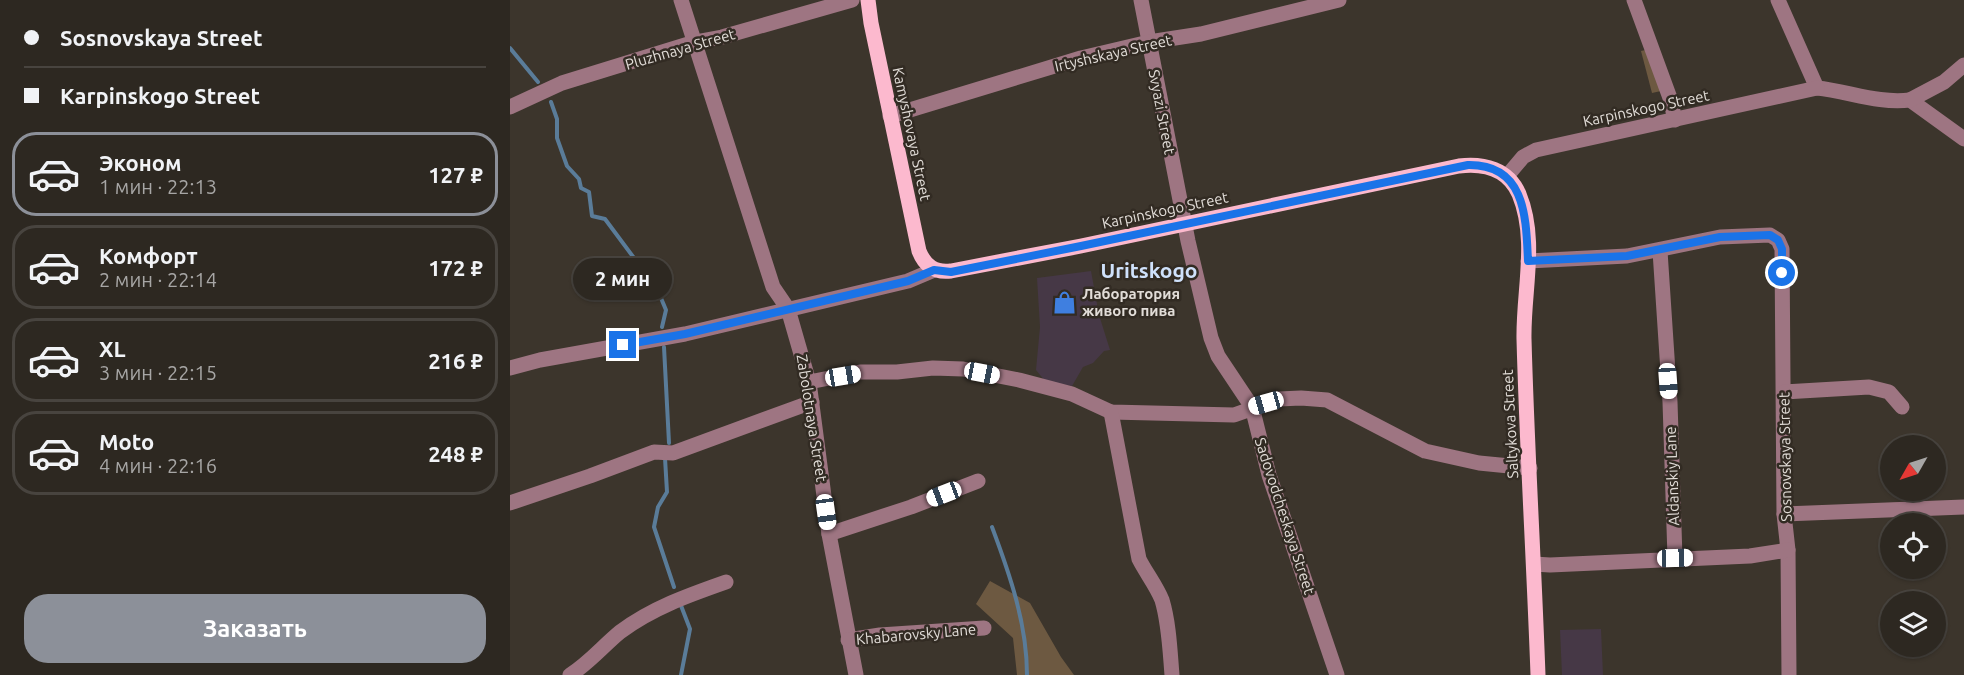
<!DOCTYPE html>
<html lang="ru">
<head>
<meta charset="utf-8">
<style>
  body { margin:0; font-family:Ubuntu,sans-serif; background:#39342e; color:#f1f3f6; height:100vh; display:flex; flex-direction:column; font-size:22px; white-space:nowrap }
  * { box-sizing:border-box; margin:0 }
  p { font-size:20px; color:#a7a6a5 }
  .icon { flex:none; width:33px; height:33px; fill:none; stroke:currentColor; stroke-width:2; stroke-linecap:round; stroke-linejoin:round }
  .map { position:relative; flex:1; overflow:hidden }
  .details { display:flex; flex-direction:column; background:#2d2821; width:510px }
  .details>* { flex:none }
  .guide { display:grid; align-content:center; height:132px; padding:0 24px; background:#2d2821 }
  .needle { width:39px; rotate:231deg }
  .controls { position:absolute; left:1370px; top:435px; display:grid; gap:12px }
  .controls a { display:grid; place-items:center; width:66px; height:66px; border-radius:50%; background:#2d2821; box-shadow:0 2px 4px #0004,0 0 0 2px #48443f; font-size:30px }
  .end { position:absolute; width:27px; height:27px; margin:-14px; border:8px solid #1a73e8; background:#fff; box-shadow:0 0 0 3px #fff }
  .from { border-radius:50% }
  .bubble { position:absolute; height:42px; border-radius:21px; background:#2d2821; box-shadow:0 2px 4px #0004,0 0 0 2px #48443f; font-size:20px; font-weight:600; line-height:42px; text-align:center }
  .car { position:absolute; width:18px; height:36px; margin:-18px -9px; border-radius:8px; box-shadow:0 0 4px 2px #0007; background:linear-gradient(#fff 24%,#345 0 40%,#fff 0 76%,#345 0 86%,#fff 0) }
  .guide b { display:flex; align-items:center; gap:21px; height:57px; font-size:22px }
  .guide b+b { border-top:2px solid #48443f }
  .guide i { width:15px; height:15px; background:#f1f3f6 }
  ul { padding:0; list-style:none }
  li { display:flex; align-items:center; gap:18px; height:84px; margin:0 12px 9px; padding:0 12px; border:3px solid #48443f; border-radius:24px }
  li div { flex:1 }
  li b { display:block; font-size:22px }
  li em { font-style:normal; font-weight:600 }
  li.active { border-color:#8c9099 }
  li>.icon { width:54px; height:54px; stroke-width:1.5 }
  .button { display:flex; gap:12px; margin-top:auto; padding:12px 24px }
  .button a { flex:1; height:69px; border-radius:24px; background:#8c9099; color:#fff; font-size:24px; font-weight:600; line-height:69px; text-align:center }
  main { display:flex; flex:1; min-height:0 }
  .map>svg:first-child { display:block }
  .commercial { fill:#463846 }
  .green { fill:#6d5941 }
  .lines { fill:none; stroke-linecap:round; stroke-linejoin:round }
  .stream { stroke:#5a7c99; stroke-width:4 }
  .minor { stroke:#9e7582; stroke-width:15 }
  .major { stroke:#fcb9ce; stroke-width:15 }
  .route { stroke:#1a73e8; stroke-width:8 }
  .labels { text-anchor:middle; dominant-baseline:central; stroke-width:5; stroke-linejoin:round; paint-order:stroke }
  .street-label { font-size:15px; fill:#e2ddd8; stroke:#322b23 }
  .poi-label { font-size:15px; font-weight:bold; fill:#e2ddd8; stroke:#322b23; text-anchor:start }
  .district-label { font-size:21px; font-weight:bold; fill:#cfe1fb; stroke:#322b23 }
</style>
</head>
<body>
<main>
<section class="details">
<div class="guide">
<b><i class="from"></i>Sosnovskaya Street</b>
<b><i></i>Karpinskogo Street</b>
</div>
<ul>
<li class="active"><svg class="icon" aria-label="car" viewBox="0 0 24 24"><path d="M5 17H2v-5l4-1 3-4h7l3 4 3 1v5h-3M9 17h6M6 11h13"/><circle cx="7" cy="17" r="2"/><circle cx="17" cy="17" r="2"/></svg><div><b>Эконом</b><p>1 мин · 22:13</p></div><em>127 ₽</em></li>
<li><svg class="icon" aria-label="car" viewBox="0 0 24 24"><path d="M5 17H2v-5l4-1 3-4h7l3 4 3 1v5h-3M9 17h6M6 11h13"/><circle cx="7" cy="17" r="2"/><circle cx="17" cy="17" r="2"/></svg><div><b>Комфорт</b><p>2 мин · 22:14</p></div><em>172 ₽</em></li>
<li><svg class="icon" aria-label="car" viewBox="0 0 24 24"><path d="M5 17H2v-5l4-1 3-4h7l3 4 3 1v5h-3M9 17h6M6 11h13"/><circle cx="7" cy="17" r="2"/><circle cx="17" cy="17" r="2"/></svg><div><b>XL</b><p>3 мин · 22:15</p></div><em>216 ₽</em></li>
<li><svg class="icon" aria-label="car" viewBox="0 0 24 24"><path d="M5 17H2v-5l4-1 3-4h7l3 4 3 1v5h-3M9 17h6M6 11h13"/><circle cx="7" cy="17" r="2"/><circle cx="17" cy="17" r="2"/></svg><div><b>Moto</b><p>4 мин · 22:16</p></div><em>248 ₽</em></li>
</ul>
<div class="button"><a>Заказать</a></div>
</section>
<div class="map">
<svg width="1454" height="675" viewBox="0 0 1454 675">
  <rect width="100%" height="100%" fill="#3c352c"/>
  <g class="commercial">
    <polygon points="581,271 589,315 600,350 594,351 583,363 573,367 562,386 535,381 526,370 530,327 527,278"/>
    <polygon points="1091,629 1093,675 1052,675 1050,630"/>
  </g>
  <g class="green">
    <polygon points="1140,49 1151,91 1142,93 1131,51"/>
    <polygon points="480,581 520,603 551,657 564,675 507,675 503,638 466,604"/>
  </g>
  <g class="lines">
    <g class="stream">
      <polyline points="0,48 28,82"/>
      <polyline points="41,102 47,119 47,138 57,166 69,179 71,188 79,192 82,216 95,219 124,258 143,279 156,310 152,327"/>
      <polyline points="154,347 159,443"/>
      <polyline points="155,458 157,492 148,507 144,527 164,587"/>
      <path d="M482 527C500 575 517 624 517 675"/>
      <polyline points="170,603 180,629 171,675"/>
    </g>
    <g class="minor">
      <polyline points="171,0 263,287 278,309 299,382 319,534 346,675"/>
      <polyline points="631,0 678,241 701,338 708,356 742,407 759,475 827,675"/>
      <polyline points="1124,0 1160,98 1165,120"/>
      <path d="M1268 0 1307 88C1338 91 1368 104 1400 100L1454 139"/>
      <polyline points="1400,100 1434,82 1454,65"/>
      <polyline points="0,107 52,83 185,42 212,37 342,0"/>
      <polyline points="380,116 571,58 639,42 691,34 829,0"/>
      <polyline points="997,176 1013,157 1026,150 1307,88"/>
      <polyline points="1150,251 1160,402 1165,558"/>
      <polyline points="1018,261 1117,256 1210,237 1260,235 1268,240 1272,249 1274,514 1278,550 1279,675"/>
      <polyline points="0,368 30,360 175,334 398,281 424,270"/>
      <polyline points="299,382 350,372 387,372 423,368 453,369 509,380 562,394 601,412 724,415 769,399 791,398 817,400 915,451 969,463 1020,468"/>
      <polyline points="1274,392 1359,387 1379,392 1392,407"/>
      <path d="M601 412 629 559C636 573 646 585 652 600 659 623 660 651 662 675"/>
      <polyline points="0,503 80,476 144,452 163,453 302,402"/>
      <polyline points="1274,514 1454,507"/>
      <polyline points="319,534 401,507 468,481"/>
      <polyline points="1024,564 1040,565 1240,556 1278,550"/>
      <polyline points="338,640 370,635 474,628"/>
      <path d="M60 675C79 663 93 646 110 632 142 608 179 595 216 582"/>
    </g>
    <path class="major" d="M358 0 361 23 409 251C415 266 425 273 441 271L571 246 949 166C974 163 998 169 1009 194 1028 240 1013 291 1014 339 1017 451 1024 563 1028 675"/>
  </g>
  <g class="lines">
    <path class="route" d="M113 345 175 334 398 281 424 270 441 272 571 246 958 165C1016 164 1016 218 1018 261L1117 256 1210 237 1260 235 1268 240 1272 249V273"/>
  </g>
  <defs>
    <symbol id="shop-bare" viewBox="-9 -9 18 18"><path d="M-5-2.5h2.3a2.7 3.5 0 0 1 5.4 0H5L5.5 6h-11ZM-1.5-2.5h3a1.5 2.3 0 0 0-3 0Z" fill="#3f7fe0" stroke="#322b23" stroke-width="2.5" paint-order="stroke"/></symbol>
  </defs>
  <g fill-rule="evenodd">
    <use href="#shop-bare" x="538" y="286" width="33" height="33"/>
  </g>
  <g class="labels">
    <g class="street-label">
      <text transform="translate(170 49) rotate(-16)">Pluzhnaya Street</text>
      <text transform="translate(603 53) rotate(-13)">Irtyshskaya Street</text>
      <text transform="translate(1136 108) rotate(-12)">Karpinskogo Street</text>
      <text transform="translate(652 112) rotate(79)">Svyazi Street</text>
      <text transform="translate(402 134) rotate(78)">Kamyshovaya Street</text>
      <text transform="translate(655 210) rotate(-12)">Karpinskogo Street</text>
      <text transform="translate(302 418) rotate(81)">Zabolotnaya Street</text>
      <text transform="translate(1000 424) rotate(-93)">Saltykova Street</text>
      <text transform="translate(1275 457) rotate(-91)">Sosnovskaya Street</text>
      <text transform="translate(1162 476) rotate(-92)">Aldanskiy Lane</text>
      <text transform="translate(775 516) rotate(72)">Sadovodcheskaya Street</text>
      <text transform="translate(406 634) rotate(-5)">Khabarovsky Lane</text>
    </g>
    <g class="poi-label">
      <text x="572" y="293">Лаборатория<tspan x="572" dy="17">живого пива</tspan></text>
    </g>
    <g class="district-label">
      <text x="639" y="270">Uritskogo</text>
    </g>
  </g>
</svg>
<div class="controls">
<a><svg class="needle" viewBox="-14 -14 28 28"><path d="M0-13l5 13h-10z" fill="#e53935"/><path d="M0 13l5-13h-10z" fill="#a7a6a5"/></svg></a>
<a><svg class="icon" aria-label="locate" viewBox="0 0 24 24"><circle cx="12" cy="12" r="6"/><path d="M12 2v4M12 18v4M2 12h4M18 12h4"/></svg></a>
<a><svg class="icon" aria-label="layers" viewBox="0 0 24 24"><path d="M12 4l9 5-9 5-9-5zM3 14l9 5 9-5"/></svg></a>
</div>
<i class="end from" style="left:1272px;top:273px"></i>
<i class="end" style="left:113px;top:345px"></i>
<div class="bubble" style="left:63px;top:258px;width:99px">2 мин</div>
<i class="car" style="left:472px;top:373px;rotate:101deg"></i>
<i class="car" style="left:333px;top:376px;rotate:80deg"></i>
<i class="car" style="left:1158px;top:381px;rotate:176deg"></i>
<i class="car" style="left:756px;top:403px;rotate:254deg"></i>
<i class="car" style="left:434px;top:494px;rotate:249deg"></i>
<i class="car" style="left:316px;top:512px;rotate:172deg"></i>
<i class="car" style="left:1165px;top:558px;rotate:89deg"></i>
</div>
</main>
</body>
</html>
